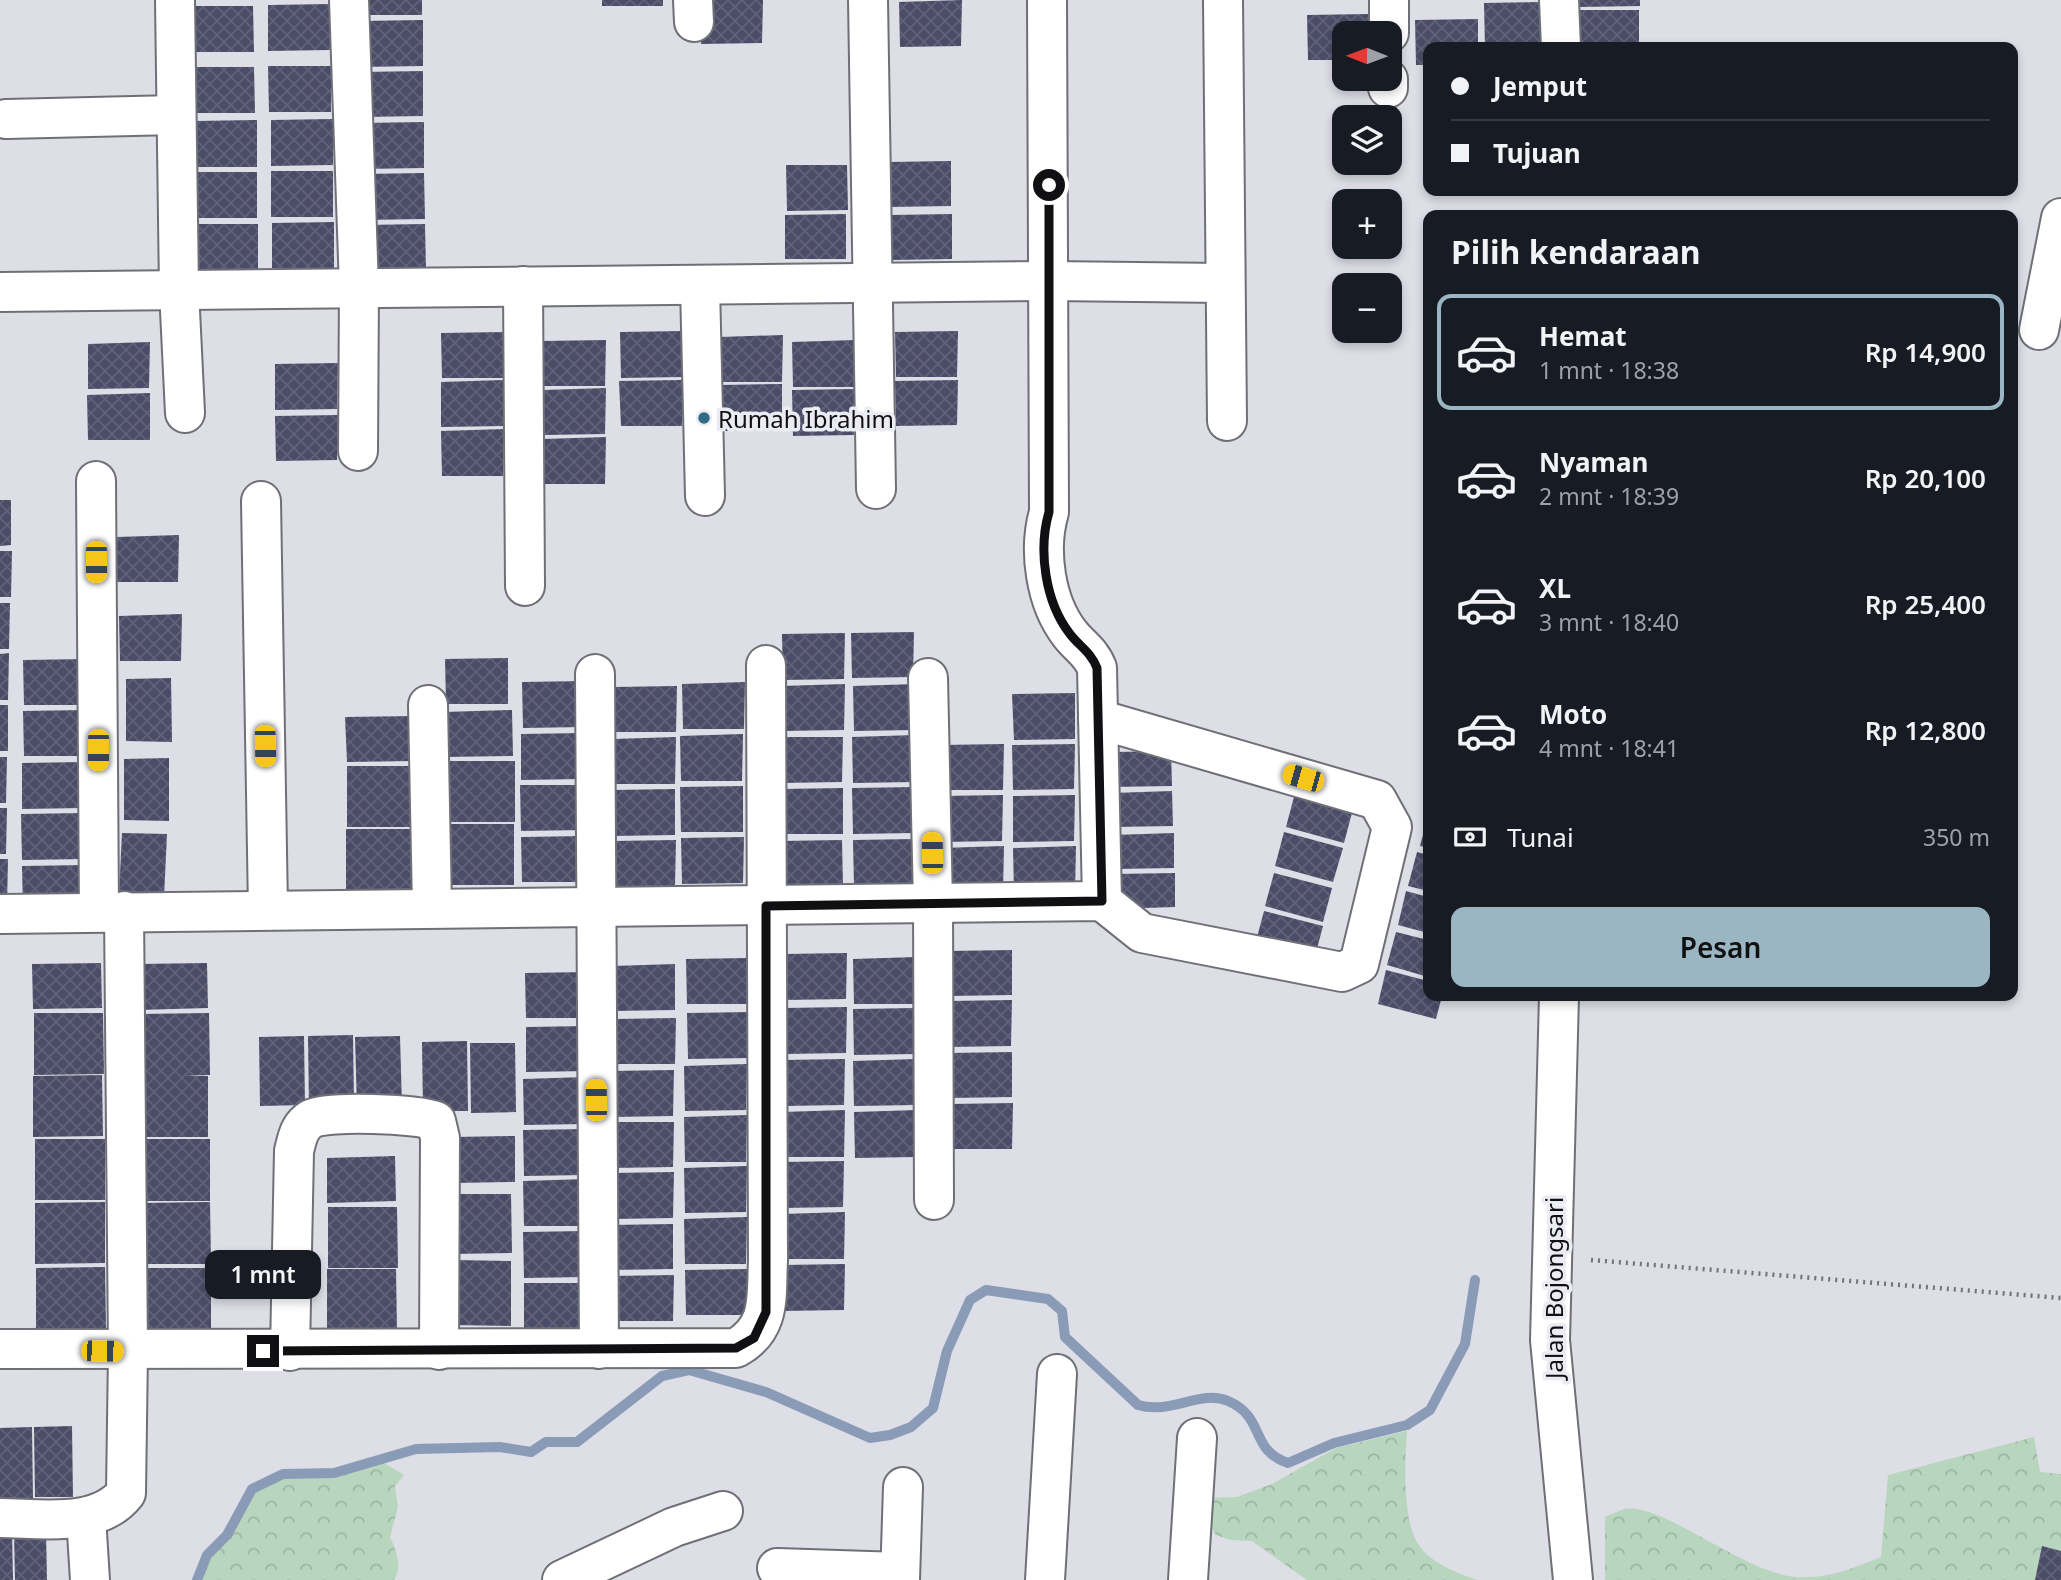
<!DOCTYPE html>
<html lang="id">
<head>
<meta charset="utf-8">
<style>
  body { margin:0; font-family:"Noto Sans",sans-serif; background:#242831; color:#f1f3f6; height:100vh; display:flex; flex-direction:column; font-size:26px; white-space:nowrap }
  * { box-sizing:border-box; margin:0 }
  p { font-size:23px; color:#9ea1a6 }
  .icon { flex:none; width:38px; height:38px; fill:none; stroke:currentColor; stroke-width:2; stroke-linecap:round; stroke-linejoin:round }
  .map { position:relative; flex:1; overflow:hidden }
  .details { position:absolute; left:1423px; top:210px; width:595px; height:791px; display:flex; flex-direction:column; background:#171b24; border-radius:14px; box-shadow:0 4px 10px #0003 }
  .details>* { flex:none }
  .top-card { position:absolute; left:1423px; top:42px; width:595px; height:154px; border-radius:14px; box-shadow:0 4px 10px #0003; display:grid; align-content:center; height:154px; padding:0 28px; background:#171b24 }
  .needle { width:46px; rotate:271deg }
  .controls { position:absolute; left:1332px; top:21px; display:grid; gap:14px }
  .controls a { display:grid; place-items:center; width:70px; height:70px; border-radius:14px; background:#171b24; box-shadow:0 4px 10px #0003; font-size:35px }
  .end { position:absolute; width:32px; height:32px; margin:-16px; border:9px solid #101013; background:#fff; box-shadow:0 0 0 4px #fff }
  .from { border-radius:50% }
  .bubble { position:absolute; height:49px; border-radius:14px; background:#171b24; box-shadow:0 4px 10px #0003; font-size:23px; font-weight:600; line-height:49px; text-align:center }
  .car { position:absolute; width:21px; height:42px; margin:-21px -10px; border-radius:9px; box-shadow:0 0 5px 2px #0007; background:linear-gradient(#f5c518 24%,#345 0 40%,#f5c518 0 76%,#345 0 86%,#f5c518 0) }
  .top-card b { display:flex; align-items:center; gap:24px; height:66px; font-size:26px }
  .top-card b+b { border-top:2px solid #363941 }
  .top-card i { width:18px; height:18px; background:#f1f3f6 }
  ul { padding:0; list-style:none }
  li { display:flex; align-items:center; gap:21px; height:116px; margin:0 14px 10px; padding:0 14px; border:4px solid transparent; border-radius:14px }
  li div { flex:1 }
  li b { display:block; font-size:26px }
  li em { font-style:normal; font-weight:600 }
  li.current { border-color:#9bb6c3 }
  li>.icon { width:63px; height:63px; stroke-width:1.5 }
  h2 { padding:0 28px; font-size:32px; line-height:84px }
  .pay { display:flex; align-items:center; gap:18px; height:77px; padding:0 28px; font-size:26px }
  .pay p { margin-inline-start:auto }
  .cta { display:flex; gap:14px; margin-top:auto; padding:14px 28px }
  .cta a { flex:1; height:80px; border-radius:14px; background:#9bb6c3; color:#111; font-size:28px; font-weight:600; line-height:80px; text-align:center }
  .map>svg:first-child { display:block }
  .forest { fill:url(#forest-crowns) }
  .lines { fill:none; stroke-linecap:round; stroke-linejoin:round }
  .stream { stroke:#8a9bb7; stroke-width:10 }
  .building { fill:url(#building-cross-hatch) }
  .street-casing { stroke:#6f7077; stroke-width:42 }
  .path { stroke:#727278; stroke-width:4.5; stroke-dasharray:2 5; stroke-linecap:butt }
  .street { stroke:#fff; stroke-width:38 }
  .route { stroke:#101013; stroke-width:9 }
  .poi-dot { fill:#316c84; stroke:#eaebf3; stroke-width:2.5 }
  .labels { text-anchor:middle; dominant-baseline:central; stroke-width:7; stroke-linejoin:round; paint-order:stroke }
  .poi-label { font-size:24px; fill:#101013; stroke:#eaebf3; text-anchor:start }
  .street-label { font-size:24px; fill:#101013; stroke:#eaebf3 }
</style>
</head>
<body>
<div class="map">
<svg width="2061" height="1580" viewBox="0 0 2061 1580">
  <defs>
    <pattern id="forest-crowns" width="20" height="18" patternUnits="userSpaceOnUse" patternTransform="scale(1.75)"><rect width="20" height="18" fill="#b8d5be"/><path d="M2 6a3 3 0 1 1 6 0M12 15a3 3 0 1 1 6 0" fill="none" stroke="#9db6a2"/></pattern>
    <pattern id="building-cross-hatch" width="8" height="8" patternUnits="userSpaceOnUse" patternTransform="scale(1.75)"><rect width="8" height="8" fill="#4b4d68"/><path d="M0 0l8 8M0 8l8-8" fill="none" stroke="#616278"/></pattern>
  </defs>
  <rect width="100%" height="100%" fill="#dddee6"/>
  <g class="forest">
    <path d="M1407 1431C1405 1460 1402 1519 1418 1544 1431 1564 1456 1572 1477 1580H1307L1252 1541 1230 1540 1216 1535 1200 1510 1208 1498 1237 1497 1272 1484 1336 1448Z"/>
    <path d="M2034 1437 2040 1472 2061 1474V1580H1605V1517C1611 1515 1619 1510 1625 1509 1662 1502 1746 1575 1798 1577 1829 1579 1853 1568 1881 1557L1888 1475Z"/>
    <path d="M382 1462 404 1475 395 1486 398 1507 390 1537C396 1550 403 1567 394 1580H198L209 1556 229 1535 254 1491 285 1476 334 1475Z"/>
  </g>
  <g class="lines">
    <path class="stream" d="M197 1580 207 1555 227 1535 252 1489 283 1474 334 1473 416 1449 500 1447 531 1452 546 1442H577L662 1376 689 1370 766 1392 870 1438 890 1435 911 1427 933 1408 947 1351 970 1300 986 1290 1048 1299 1062 1311 1065 1337 1138 1405C1171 1415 1201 1389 1228 1401 1266 1417 1249 1450 1288 1463L1334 1443 1407 1425 1430 1410 1465 1344 1475 1280"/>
  </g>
  <g class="building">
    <rect x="360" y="0" width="62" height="15"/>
    <rect x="602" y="0" width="61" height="6"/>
    <polygon points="700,0 763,0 762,43 701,44"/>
    <polygon points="962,0 961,46 900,47 899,2"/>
    <polygon points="1578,0 1640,0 1640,6 1578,7"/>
    <polygon points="1547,2 1546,47 1485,47 1484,3"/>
    <polygon points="330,4 330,50 268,51 268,5"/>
    <polygon points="192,6 253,6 254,52 192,52"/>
    <polygon points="1577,10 1639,10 1639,47 1578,47"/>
    <polygon points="1370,14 1369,33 1344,33 1344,60 1308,60 1307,15"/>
    <polygon points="1478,19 1478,47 1428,47 1428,65 1416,65 1415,20"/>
    <polygon points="423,20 423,66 361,67 361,21"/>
    <polygon points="268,66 331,66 331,112 269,112"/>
    <polygon points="192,67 254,67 255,113 193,113"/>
    <polygon points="423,71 423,116 362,117 361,72"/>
    <polygon points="333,119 333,165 271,166 271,120"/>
    <polygon points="257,120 257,167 195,167 195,121"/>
    <polygon points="424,122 424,168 362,169 361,123"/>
    <polygon points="951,161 951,206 889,207 889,162"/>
    <polygon points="786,165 847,165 848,210 787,211"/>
    <rect x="271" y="171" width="62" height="46"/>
    <rect x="195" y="172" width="62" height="46"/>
    <polygon points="424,173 425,219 363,220 362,174"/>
    <polygon points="846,214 846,259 785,259 785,215"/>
    <polygon points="952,214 952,259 891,260 890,215"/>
    <polygon points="334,222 334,268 272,268 272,223"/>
    <polygon points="195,224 258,224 258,269 196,270"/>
    <polygon points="425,224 426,270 364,270 363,225"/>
    <polygon points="683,331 682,377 621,378 620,332"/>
    <polygon points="958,331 957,377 896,377 895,332"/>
    <polygon points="504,332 503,378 442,378 441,333"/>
    <polygon points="783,335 782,382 721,382 720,337"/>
    <polygon points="606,340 605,386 544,386 543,341"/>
    <polygon points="855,340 854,387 793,387 792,342"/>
    <polygon points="150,342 149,388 88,389 88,344"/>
    <polygon points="338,363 337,409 275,410 275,364"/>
    <polygon points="503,380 503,426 441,427 441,382"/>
    <polygon points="682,380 682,426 621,426 619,381"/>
    <polygon points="958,380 957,425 896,426 895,381"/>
    <polygon points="782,384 782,430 721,431 720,385"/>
    <polygon points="606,388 605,434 544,435 543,390"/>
    <polygon points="855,389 854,435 793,436 792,390"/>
    <polygon points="150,393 150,440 88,440 87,395"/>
    <polygon points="338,415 337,460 276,461 275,416"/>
    <polygon points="504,429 503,476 442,476 441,431"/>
    <polygon points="606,437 605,484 544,484 543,439"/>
    <polygon points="0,500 11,500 11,545 0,546"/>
    <polygon points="179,535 178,582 117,582 116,537"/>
    <polygon points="0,551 12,551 11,597 0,597"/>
    <polygon points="0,603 10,603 9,649 0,649"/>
    <polygon points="182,614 181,661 120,661 119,616"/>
    <polygon points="914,632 913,677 852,678 851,633"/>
    <polygon points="845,633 844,679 783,680 782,634"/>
    <polygon points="9,653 8,700 0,700 0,654"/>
    <polygon points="508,658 508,704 446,704 445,659"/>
    <polygon points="86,659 85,705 24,705 23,660"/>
    <polygon points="171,678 172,742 126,741 126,679"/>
    <polygon points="585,681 584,727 523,728 522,682"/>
    <polygon points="745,682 744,729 683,729 682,684"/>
    <polygon points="845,684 844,730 783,731 782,686"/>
    <polygon points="916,684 915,730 854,731 853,686"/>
    <polygon points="677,686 676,732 615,732 614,687"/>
    <polygon points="1075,693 1075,739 1014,740 1012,694"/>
    <rect x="0" y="705" width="8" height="46"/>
    <polygon points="86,710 85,756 24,756 23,711"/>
    <polygon points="512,710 513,756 444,757 443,712"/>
    <polygon points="415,716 415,761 347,762 345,717"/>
    <polygon points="583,733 582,779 521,780 521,734"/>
    <polygon points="743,734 742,781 681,781 680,736"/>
    <polygon points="915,735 915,782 853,783 852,737"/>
    <polygon points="676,737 675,784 614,784 613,739"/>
    <polygon points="781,737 843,737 842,782 781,783"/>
    <polygon points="1004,744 1003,790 942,790 941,745"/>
    <polygon points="1075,744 1074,789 1013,790 1012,745"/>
    <polygon points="1171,751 1172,786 1112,787 1112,752"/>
    <polygon points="0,757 7,757 6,803 0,803"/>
    <polygon points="169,758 169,821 124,820 124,759"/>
    <polygon points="445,761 515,761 515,822 446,822"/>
    <polygon points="84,762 83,808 22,809 22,763"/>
    <rect x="347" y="766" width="70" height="61"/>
    <polygon points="520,785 583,785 583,830 521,831"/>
    <polygon points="743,786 743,832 681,832 680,787"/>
    <polygon points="915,787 914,833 853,834 852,788"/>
    <polygon points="843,788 843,834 781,834 780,789"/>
    <polygon points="675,789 675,835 614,836 613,790"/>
    <polygon points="1172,791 1173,826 1113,827 1112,793"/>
    <polygon points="1295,793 1353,809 1344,843 1286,827"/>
    <polygon points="1003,795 1002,841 941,842 941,796"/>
    <polygon points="1075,795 1074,841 1013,842 1013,796"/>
    <polygon points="0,808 7,808 6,854 0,854"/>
    <polygon points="84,813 84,859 22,860 21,814"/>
    <polygon points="1427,820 1428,820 1428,848 1420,846"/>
    <rect x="444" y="824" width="70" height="61"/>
    <rect x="346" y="829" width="70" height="61"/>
    <polygon points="1284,832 1343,848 1333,882 1275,866"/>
    <polygon points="122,833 167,834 164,897 119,894"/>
    <polygon points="1174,833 1174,868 1114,869 1113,835"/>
    <polygon points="584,836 583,882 522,882 521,837"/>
    <polygon points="744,837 743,883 682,884 681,838"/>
    <polygon points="916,839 915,884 854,885 853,840"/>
    <polygon points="676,840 675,886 614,887 614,841"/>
    <polygon points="842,840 843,886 782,886 781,841"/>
    <polygon points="1004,846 1003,893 942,893 941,848"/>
    <polygon points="1076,846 1075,892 1014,893 1013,848"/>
    <polygon points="1417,852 1428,855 1428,891 1408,886"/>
    <polygon points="0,859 8,859 7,905 0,906"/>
    <polygon points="85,865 84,911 23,911 22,866"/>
    <polygon points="1175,873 1175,907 1115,909 1114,874"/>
    <polygon points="1274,873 1332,888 1323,922 1265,906"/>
    <polygon points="1406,891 1428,897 1428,933 1398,925"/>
    <polygon points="1264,911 1323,926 1314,960 1255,945"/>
    <polygon points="1396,932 1428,940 1428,977 1387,965"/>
    <polygon points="1012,950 1012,995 950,996 949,951"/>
    <polygon points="847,953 846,999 785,1000 784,954"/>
    <polygon points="916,957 916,1004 854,1004 853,959"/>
    <polygon points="749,958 748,1004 687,1004 686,959"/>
    <polygon points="101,963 102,1008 33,1009 32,964"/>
    <polygon points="207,963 208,1008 138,1010 138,964"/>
    <polygon points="675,964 675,1010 613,1011 613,966"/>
    <polygon points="1386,970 1428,981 1428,996 1442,996 1436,1019 1378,1004"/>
    <polygon points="588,972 587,1018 526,1018 525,973"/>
    <polygon points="1012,1000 1011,1046 950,1047 950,1001"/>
    <polygon points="847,1007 846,1053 785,1054 785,1008"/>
    <polygon points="916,1008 915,1054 854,1055 853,1009"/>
    <polygon points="750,1012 749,1058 688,1059 687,1013"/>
    <polygon points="34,1013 103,1013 104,1074 34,1075"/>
    <polygon points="209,1013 210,1075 184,1075 208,1076 208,1137 139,1137 140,1014"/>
    <polygon points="676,1018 675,1064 614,1064 613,1019"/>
    <polygon points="588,1026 588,1071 526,1072 526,1027"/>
    <polygon points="353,1035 354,1105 309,1106 308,1036"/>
    <polygon points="304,1036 305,1105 260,1106 259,1037"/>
    <polygon points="400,1036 402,1106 357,1107 355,1037"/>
    <polygon points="467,1041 468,1111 423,1111 422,1042"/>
    <polygon points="470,1043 515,1043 516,1112 471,1113"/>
    <polygon points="1012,1052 1012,1097 950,1098 949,1053"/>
    <polygon points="845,1059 844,1105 783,1106 782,1060"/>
    <polygon points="916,1059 916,1105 854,1106 853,1061"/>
    <polygon points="747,1064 746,1110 685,1111 684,1066"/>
    <polygon points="674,1070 673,1116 612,1117 611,1071"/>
    <polygon points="102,1075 103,1136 33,1137 33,1076"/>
    <polygon points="586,1077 585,1124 524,1125 523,1079"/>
    <polygon points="1013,1103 1012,1149 951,1149 950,1104"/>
    <polygon points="845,1110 844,1157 783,1157 782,1112"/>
    <polygon points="917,1110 916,1157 855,1158 854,1112"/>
    <polygon points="747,1115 746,1162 685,1162 684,1117"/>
    <polygon points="611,1122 674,1122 673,1167 612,1168"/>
    <polygon points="586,1129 585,1175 524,1176 523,1130"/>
    <polygon points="515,1136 515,1182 453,1183 453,1137"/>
    <rect x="35" y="1139" width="70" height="61"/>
    <polygon points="140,1139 210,1139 210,1201 141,1201"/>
    <polygon points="395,1156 396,1201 327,1203 327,1158"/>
    <polygon points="844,1161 843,1207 782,1208 782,1162"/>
    <polygon points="747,1166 746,1212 685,1213 684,1168"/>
    <polygon points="674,1172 673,1218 612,1219 611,1173"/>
    <polygon points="586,1179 585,1226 524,1226 523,1181"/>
    <polygon points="452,1194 511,1194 512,1253 452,1254"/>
    <polygon points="105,1202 105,1263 35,1264 35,1203"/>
    <polygon points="210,1202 211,1264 141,1264 141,1203"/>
    <polygon points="328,1207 397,1207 398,1268 328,1268"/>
    <polygon points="845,1212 844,1259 783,1259 782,1214"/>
    <polygon points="747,1217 746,1264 685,1264 684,1219"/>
    <polygon points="673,1224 673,1269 611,1270 611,1225"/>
    <polygon points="586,1231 585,1277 524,1278 523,1232"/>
    <polygon points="454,1260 511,1261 511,1326 453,1325"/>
    <polygon points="845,1264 844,1310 783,1311 783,1265"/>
    <polygon points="105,1267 106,1329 36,1329 36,1268"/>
    <rect x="141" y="1268" width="70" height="61"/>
    <polygon points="327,1269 396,1269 397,1330 327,1331"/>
    <polygon points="748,1269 747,1315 686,1315 685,1270"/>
    <polygon points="674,1275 673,1321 612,1321 611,1276"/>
    <polygon points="524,1283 586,1283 586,1328 524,1329"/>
    <polygon points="72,1426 73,1497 35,1497 34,1427"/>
    <polygon points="32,1427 33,1498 0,1498 0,1428"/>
    <polygon points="46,1530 47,1580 15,1580 14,1531"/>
    <polygon points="0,1531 12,1531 13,1580 0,1580"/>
    <polygon points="2042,1546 2061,1551 2061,1580 2035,1580"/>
  </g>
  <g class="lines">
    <defs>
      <g id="street">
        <polyline points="175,0 179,290 185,413"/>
        <polyline points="349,0 359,288 358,451"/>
        <polyline points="693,0 694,22"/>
        <polyline points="868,0 876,489"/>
        <path d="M1047 0 1049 512C1038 550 1045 602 1070 634 1079 646 1091 652 1097 668L1102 901"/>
        <polyline points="1223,0 1227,421"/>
        <polyline points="1559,0 1561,47"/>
        <polyline points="1389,33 1389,0"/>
        <polyline points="1388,88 1388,79"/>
        <polyline points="6,119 176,115"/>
        <polyline points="523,286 525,586"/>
        <polyline points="700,286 705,496"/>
        <polyline points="0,292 1049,281 1225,283"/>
        <polyline points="2039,330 2061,218"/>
        <polyline points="96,481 99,911"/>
        <polyline points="261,501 268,909"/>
        <polyline points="595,674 599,1349"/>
        <polyline points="928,678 933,904 934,1200"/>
        <polyline points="428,705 432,907"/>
        <polyline points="0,914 1102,901 1142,933 1342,972 1359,964 1392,827 1377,800 1098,719"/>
        <polyline points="1559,996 1550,1340 1573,1580"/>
        <path d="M0 1349 736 1348C772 1328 766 1296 768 1260L766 665"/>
        <path d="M290 1351 294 1151C297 1139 299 1126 311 1119 329 1110 417 1114 436 1121L440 1138 439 1350"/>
        <polyline points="86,1517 90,1580"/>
        <path d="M0 1518C41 1518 98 1529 126 1493L128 1351 124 911"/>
        <polyline points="777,1568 900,1572"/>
        <polyline points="562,1580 674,1527 723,1511"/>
        <polyline points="900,1580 903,1487"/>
        <polyline points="1045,1580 1057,1374"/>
        <polyline points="1188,1580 1197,1438"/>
      </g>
    </defs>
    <use href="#street" class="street-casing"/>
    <polyline class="path" points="1591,1260 2061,1298"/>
    <use href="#street" class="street"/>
  </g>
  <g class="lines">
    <path class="route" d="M263 1351 736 1348 754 1338 766 1312V906L1102 901 1097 668C1091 652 1079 646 1070 634 1045 602 1038 550 1049 512V185"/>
  </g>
  <circle class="poi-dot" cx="704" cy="418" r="7"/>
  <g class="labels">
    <g class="poi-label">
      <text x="718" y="418">Rumah Ibrahim</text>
    </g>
    <g class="street-label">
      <text transform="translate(1553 1288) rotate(-90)">Jalan Bojongsari</text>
    </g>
  </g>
</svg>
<div class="controls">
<a><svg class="needle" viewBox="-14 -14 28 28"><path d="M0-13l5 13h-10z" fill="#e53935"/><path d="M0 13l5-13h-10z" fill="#9ea1a6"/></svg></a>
<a><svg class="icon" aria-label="layers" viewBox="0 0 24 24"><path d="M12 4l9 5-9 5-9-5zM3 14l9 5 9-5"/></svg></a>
<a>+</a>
<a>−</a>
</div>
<i class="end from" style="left:1049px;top:185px"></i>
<i class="end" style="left:263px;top:1351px"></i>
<div class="bubble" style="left:205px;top:1250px;width:116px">1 mnt</div>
<i class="car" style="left:96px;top:562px;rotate:180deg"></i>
<i class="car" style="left:265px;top:746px;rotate:179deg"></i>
<i class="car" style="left:98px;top:750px;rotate:180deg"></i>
<i class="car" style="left:1303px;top:778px;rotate:286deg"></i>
<i class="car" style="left:932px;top:853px;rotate:359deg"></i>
<i class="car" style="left:596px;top:1100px;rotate:359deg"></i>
<i class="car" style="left:102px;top:1351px;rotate:91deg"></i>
<div class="top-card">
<b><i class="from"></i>Jemput</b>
<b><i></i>Tujuan</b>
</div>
<section class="details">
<h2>Pilih kendaraan</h2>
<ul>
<li class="current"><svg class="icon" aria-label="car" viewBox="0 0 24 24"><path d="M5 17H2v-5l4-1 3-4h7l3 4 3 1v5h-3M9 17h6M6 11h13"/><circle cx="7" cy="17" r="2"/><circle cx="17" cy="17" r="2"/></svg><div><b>Hemat</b><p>1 mnt · 18:38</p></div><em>Rp 14,900</em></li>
<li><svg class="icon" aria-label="car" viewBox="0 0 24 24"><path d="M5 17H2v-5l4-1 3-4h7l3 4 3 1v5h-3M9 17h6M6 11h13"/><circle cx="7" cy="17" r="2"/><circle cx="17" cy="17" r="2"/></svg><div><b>Nyaman</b><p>2 mnt · 18:39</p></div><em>Rp 20,100</em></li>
<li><svg class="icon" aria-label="car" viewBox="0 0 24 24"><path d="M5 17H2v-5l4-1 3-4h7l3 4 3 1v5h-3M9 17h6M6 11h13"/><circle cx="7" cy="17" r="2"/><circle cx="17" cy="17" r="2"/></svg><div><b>XL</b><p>3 mnt · 18:40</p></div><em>Rp 25,400</em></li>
<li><svg class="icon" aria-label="car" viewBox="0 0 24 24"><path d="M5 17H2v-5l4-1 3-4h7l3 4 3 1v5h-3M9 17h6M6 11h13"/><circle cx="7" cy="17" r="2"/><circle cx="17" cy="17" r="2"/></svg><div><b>Moto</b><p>4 mnt · 18:41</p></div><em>Rp 12,800</em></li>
</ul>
<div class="pay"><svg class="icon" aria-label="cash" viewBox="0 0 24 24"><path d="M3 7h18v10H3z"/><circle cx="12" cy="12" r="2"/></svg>Tunai<p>350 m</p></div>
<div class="cta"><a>Pesan</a></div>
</section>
</div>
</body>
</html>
